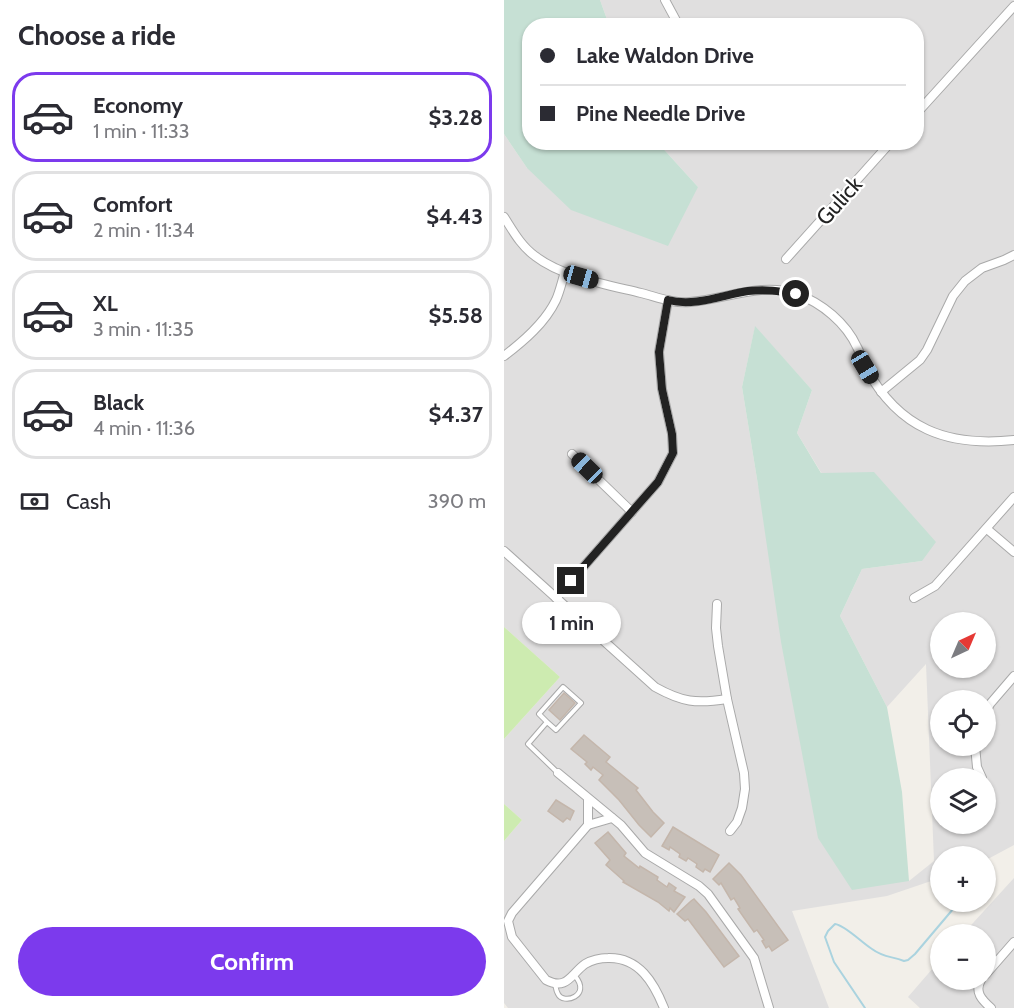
<!DOCTYPE html>
<html lang="en">
<head>
<meta charset="utf-8">
<style>
  body { margin:0; font-family:Cabin,sans-serif; background:#f7f7f7; color:#2b2b33; height:100vh; display:flex; flex-direction:column; font-size:22px; white-space:nowrap }
  * { box-sizing:border-box; margin:0 }
  p { font-size:20px; color:#7c7c81 }
  .icon { flex:none; width:33px; height:33px; fill:none; stroke:currentColor; stroke-width:2; stroke-linecap:round; stroke-linejoin:round }
  .map { position:relative; flex:1; overflow:hidden }
  .side { display:flex; flex-direction:column; background:#fff; width:504px }
  .side>* { flex:none }
  .banner { position:absolute; left:18px; top:18px; width:402px; height:132px; border-radius:24px; box-shadow:0 2px 4px #0004; display:grid; align-content:center; height:132px; padding:0 18px; background:#fff }
  .needle { width:39px; rotate:44deg }
  .fabs { position:absolute; left:426px; top:612px; display:grid; gap:12px }
  .fabs a { display:grid; place-items:center; width:66px; height:66px; border-radius:50%; background:#fff; box-shadow:0 2px 4px #0004; font-size:30px }
  .end { position:absolute; width:27px; height:27px; margin:-14px; border:8px solid #222; background:#fff; box-shadow:0 0 0 3px #fff }
  .from { border-radius:50% }
  .bubble { position:absolute; height:42px; border-radius:21px; background:#fff; box-shadow:0 2px 4px #0004; font-size:20px; font-weight:800; line-height:42px; text-align:center }
  .car { position:absolute; width:18px; height:36px; margin:-18px -9px; border-radius:8px; box-shadow:0 0 4px 2px #0007; background:linear-gradient(#222 24%,#8ab4d8 0 40%,#222 0 76%,#8ab4d8 0 86%,#222 0) }
  .banner b { display:flex; align-items:center; gap:21px; height:57px; font-size:22px }
  .banner b+b { border-top:2px solid #e1e1e2 }
  .banner i { width:15px; height:15px; background:#2b2b33 }
  ul { padding:0; list-style:none }
  li { display:flex; align-items:center; gap:18px; height:90px; margin:0 12px 9px; padding:0 6px; border:3px solid #e1e1e2; border-radius:24px }
  li div { flex:1 }
  li b { display:block; font-size:22px }
  li em { font-style:normal; font-weight:800 }
  li.current { border-color:#7c3aed }
  li>.icon { width:54px; height:54px; stroke-width:1.5 }
  h2 { padding:0 18px; font-size:27px; line-height:72px }
  .pay { display:flex; align-items:center; gap:15px; height:66px; padding:0 18px; font-size:22px }
  .pay p { margin-inline-start:auto }
  .primary-button { display:flex; gap:12px; margin-top:auto; padding:12px 18px }
  .primary-button a { flex:1; height:69px; border-radius:36px; background:#7c3aed; color:#fff; font-size:24px; font-weight:800; line-height:69px; text-align:center }
  main { display:flex; flex:1; min-height:0 }
  .map>svg:first-child { display:block }
  .residential { fill:#e0dfdf; fill-rule:evenodd }
  .grass { fill:#cdebb0 }
  .wetland { fill:#c6e0d4 }
  .lines { fill:none; stroke-linecap:round; stroke-linejoin:round }
  .stream { stroke:#aad3df; stroke-width:2 }
  .building { fill:#c7bfb8; stroke:#c4b6ab; stroke-width:1.5 }
  .lane-casing { stroke:#a9a9a9; stroke-width:6 }
  .street-casing { stroke:#a9a9a9; stroke-width:10 }
  .lane { stroke:#fff; stroke-width:4 }
  .street { stroke:#fff; stroke-width:8 }
  .route { stroke:#222; stroke-width:8 }
  .labels { text-anchor:middle; dominant-baseline:central; stroke-width:4.5; stroke-linejoin:round; paint-order:stroke }
  .street-label { font-size:22px; fill:#222; stroke:#fff }
</style>
</head>
<body>
<main>
<section class="side">
<h2>Choose a ride</h2>
<ul>
<li class="current"><svg class="icon" aria-label="car" viewBox="0 0 24 24"><path d="M5 17H2v-5l4-1 3-4h7l3 4 3 1v5h-3M9 17h6M6 11h13"/><circle cx="7" cy="17" r="2"/><circle cx="17" cy="17" r="2"/></svg><div><b>Economy</b><p>1 min · 11:33</p></div><em>$3.28</em></li>
<li><svg class="icon" aria-label="car" viewBox="0 0 24 24"><path d="M5 17H2v-5l4-1 3-4h7l3 4 3 1v5h-3M9 17h6M6 11h13"/><circle cx="7" cy="17" r="2"/><circle cx="17" cy="17" r="2"/></svg><div><b>Comfort</b><p>2 min · 11:34</p></div><em>$4.43</em></li>
<li><svg class="icon" aria-label="car" viewBox="0 0 24 24"><path d="M5 17H2v-5l4-1 3-4h7l3 4 3 1v5h-3M9 17h6M6 11h13"/><circle cx="7" cy="17" r="2"/><circle cx="17" cy="17" r="2"/></svg><div><b>XL</b><p>3 min · 11:35</p></div><em>$5.58</em></li>
<li><svg class="icon" aria-label="car" viewBox="0 0 24 24"><path d="M5 17H2v-5l4-1 3-4h7l3 4 3 1v5h-3M9 17h6M6 11h13"/><circle cx="7" cy="17" r="2"/><circle cx="17" cy="17" r="2"/></svg><div><b>Black</b><p>4 min · 11:36</p></div><em>$4.37</em></li>
</ul>
<div class="pay"><svg class="icon" aria-label="cash" viewBox="0 0 24 24"><path d="M3 7h18v10H3z"/><circle cx="12" cy="12" r="2"/></svg>Cash<p>390 m</p></div>
<div class="primary-button"><a>Confirm</a></div>
</section>
<div class="map">
<svg width="510" height="1008" viewBox="0 0 510 1008">
  <rect width="100%" height="100%" fill="#f2efe9"/>
  <g class="residential">
    <path d="M96 0H510V845L482 860V856H436V878L383 896 288 911 325 1008H4L0 1003V841L18 820 0 804V739L56 677 0 627V134L23 168 194 187 154 143 412 142V26L105 25ZM251 327 308 390 293 433 318 474 418 561 358 569 336 616 383 707 422 664 430 861 405 881 254 485 238 387ZM436 622H482V668H436ZM436 700H482V746H436ZM436 778H482V824H436Z"/>
    <polygon points="510,878 510,1008 416,1008 404,997 436,960 436,980 482,980 482,934 459,934"/>
  </g>
  <g class="grass">
    <polygon points="0,627 56,677 0,739"/>
    <polygon points="0,804 18,820 0,841"/>
  </g>
  <g class="wetland">
    <polygon points="0,0 96,0 105,25 26,26 26,142 154,143 194,187 164,246 67,210 23,168 0,134"/>
    <polygon points="251,326 308,390 293,433 317,473 370,472 432,542 418,561 358,569 336,616 383,707 398,792 405,881 348,890 314,838 277,642 254,485 238,387"/>
  </g>
  <g class="lines">
    <path class="stream" d="M361 1008 330 962 321 937 324 931 331 924C341 925 358 943 368 949 380 958 388 956 400 961L404 960 411 954 455 902"/>
  </g>
  <g class="building">
    <polygon points="60,693 71,703 56,720 45,710"/>
    <polygon points="80,735 106,757 102,762 134,788 132,790 149,812 160,823 147,837 135,825 115,800 95,780 99,775 89,767 87,770 81,764 83,762 67,749"/>
    <polygon points="52,800 70,811 66,820 63,818 59,822 44,811"/>
    <polygon points="169,827 215,855 206,872 201,869 199,872 192,867 193,864 184,858 182,861 175,857 176,854 166,847 165,850 158,846"/>
    <polygon points="104,832 122,853 120,856 135,868 136,866 154,877 153,880 163,887 165,883 172,888 170,891 181,897 170,912 166,908 165,911 154,902 119,882 120,881 102,865 106,860 91,843"/>
    <polygon points="225,863 237,875 284,940 268,951 265,946 262,948 258,941 260,940 253,930 250,932 234,909 236,908 230,898 227,900 217,883 215,885 209,879"/>
    <polygon points="190,899 202,912 235,956 220,967 184,919 181,921 173,914 187,901"/>
  </g>
  <g class="lines">
    <defs>
      <g id="lane">
        <polyline points="43,722 35,714 59,687 77,703 52,730 43,722 24,744 54,773"/>
        <path d="M51 984C52 988 52 991 54 994 59 1005 88 996 71 976"/>
      </g>
      <g id="street">
        <polyline points="161,0 175,26"/>
        <polyline points="412,114 510,6"/>
        <path d="M0 217C9 231 17 246 31 256 58 277 104 285 137 293 153 297 170 304 186 302 222 299 257 282 293 294 318 303 342 323 353 347 357 354 358 362 362 368 395 429 443 447 510 440"/>
        <polyline points="282,259 387,142"/>
        <path d="M0 356C20 341 41 323 52 300 56 291 58 281 61 272"/>
        <polyline points="377,392 416,360 423,350 449,296 461,281 478,268 500,260 510,255"/>
        <polyline points="68,454 128,512"/>
        <polyline points="483,529 510,552"/>
        <path d="M0 551 151 687C178 702 192 704 223 699"/>
        <polyline points="52,598 154,482 169,453 168,434 158,389 155,352 164,300"/>
        <polyline points="410,598 431,586 510,497"/>
        <polyline points="213,604 212,628 214,646 223,699 240,773 241,789 238,808 233,822 226,831"/>
        <polyline points="482,712 486,704 510,676"/>
        <polyline points="471,746 473,767 478,778"/>
        <polyline points="54,773 117,825 141,853 195,886 204,894 250,958 265,1008"/>
        <polyline points="482,788 483,792"/>
        <path d="M84 799V825L8 913 4 921 8 937 42 980C63 991 67 974 81 964 88 960 96 958 104 958 135 957 150 983 160 1008"/>
        <polyline points="84,825 108,818"/>
        <polyline points="482,974 510,942"/>
        <path d="M477 980C470 992 478 1000 487 1008"/>
      </g>
    </defs>
    <use href="#lane" class="lane-casing"/>
    <use href="#street" class="street-casing"/>
    <use href="#lane" class="lane"/>
    <use href="#street" class="street"/>
  </g>
  <g class="lines">
    <path class="route" d="M67 581 154 482 169 453 168 434 158 389 155 352 164 300C191 307 218 295 244 291 262 289 275 291 292 294"/>
  </g>
  <g class="labels">
    <g class="street-label">
      <text transform="translate(335 201) rotate(-48)">Gulick</text>
    </g>
  </g>
</svg>
<div class="fabs">
<a><svg class="needle" viewBox="-14 -14 28 28"><path d="M0-13l5 13h-10z" fill="#e53935"/><path d="M0 13l5-13h-10z" fill="#7c7c81"/></svg></a>
<a><svg class="icon" aria-label="locate" viewBox="0 0 24 24"><circle cx="12" cy="12" r="6"/><path d="M12 2v4M12 18v4M2 12h4M18 12h4"/></svg></a>
<a><svg class="icon" aria-label="layers" viewBox="0 0 24 24"><path d="M12 4l9 5-9 5-9-5zM3 14l9 5 9-5"/></svg></a>
<a>+</a>
<a>−</a>
</div>
<i class="end from" style="left:292px;top:294px"></i>
<i class="end" style="left:67px;top:581px"></i>
<div class="bubble" style="left:18px;top:602px;width:99px">1 min</div>
<i class="car" style="left:77px;top:277px;rotate:106deg"></i>
<i class="car" style="left:361px;top:367px;rotate:149deg"></i>
<i class="car" style="left:83px;top:468px;rotate:314deg"></i>
<div class="banner">
<b><i class="from"></i>Lake Waldon Drive</b>
<b><i></i>Pine Needle Drive</b>
</div>
</div>
</main>
</body>
</html>
